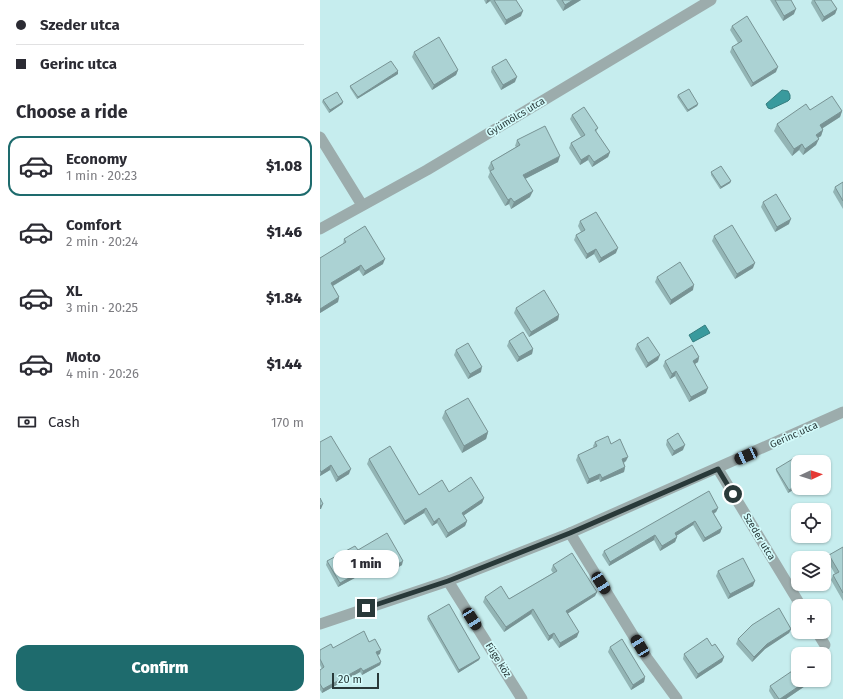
<!DOCTYPE html>
<html lang="en">
<head>
<meta charset="utf-8">
<style>
  body { margin:0; font-family:"Fira Sans",sans-serif; background:#f7f7f7; color:#2b2b33; height:100vh; display:flex; flex-direction:column; font-size:15px; white-space:nowrap }
  * { box-sizing:border-box; margin:0 }
  p { font-size:13px; color:#7c7c81 }
  .icon { flex:none; width:22px; height:22px; fill:none; stroke:currentColor; stroke-width:2; stroke-linecap:round; stroke-linejoin:round }
  .map { position:relative; flex:1; overflow:hidden }
  .sheet { display:flex; flex-direction:column; background:#fff; width:320px }
  .sheet>* { flex:none }
  .banner { display:grid; align-content:center; height:88px; padding:0 16px; background:#fff }
  .needle { width:26px; rotate:86deg }
  .fabs { position:absolute; left:471px; top:455px; display:grid; gap:8px }
  .fabs a { display:grid; place-items:center; width:40px; height:40px; border-radius:8px; background:#fff; box-shadow:0 1px 3px #0004; font-size:20px }
  .scale { position:absolute; left:12px; bottom:10px; width:47px; box-sizing:border-box; padding-left:4px; border:2px solid #293939; border-top:0; font-size:11px; line-height:14px; white-space:nowrap; color:#293939; -webkit-text-stroke:3px #d3fbfb; paint-order:stroke }
  .end { position:absolute; width:18px; height:18px; margin:-9px; border:5px solid #293939; background:#fff; box-shadow:0 0 0 2px #fff }
  .from { border-radius:50% }
  .bubble { position:absolute; height:28px; border-radius:12px; background:#fff; box-shadow:0 1px 3px #0004; font-size:13px; font-weight:800; line-height:28px; text-align:center }
  .car { position:absolute; width:12px; height:24px; margin:-12px -6px; border-radius:5px; box-shadow:0 0 3px 1px #0007; background:linear-gradient(#222 24%,#8ab4d8 0 40%,#222 0 76%,#8ab4d8 0 86%,#222 0) }
  .banner b { display:flex; align-items:center; gap:14px; height:38px; font-size:15px }
  .banner b+b { border-top:1px solid #e1e1e2 }
  .banner i { width:10px; height:10px; background:#2b2b33 }
  ul { padding:0; list-style:none }
  li { display:flex; align-items:center; gap:12px; height:60px; margin:0 8px 6px; padding:0 8px; border:2px solid transparent; border-radius:12px }
  li div { flex:1 }
  li b { display:block; font-size:15px }
  li em { font-style:normal; font-weight:800 }
  li.on { border-color:#1e6b6d }
  li>.icon { width:36px; height:36px; stroke-width:1.5 }
  h2 { padding:0 16px; font-size:18px; line-height:48px }
  .pay { display:flex; align-items:center; gap:10px; height:44px; padding:0 16px; font-size:15px }
  .pay p { margin-inline-start:auto }
  .primary-button { display:flex; gap:8px; margin-top:auto; padding:8px 16px }
  .primary-button a { flex:1; height:46px; border-radius:12px; background:#1e6b6d; color:#fff; font-size:16px; font-weight:800; line-height:46px; text-align:center }
  main { display:flex; flex:1; min-height:0 }
  .map>svg:first-child { display:block }
  .water { fill:#399a9d; stroke:#347d7f }
  .lines { fill:none; stroke-linecap:round; stroke-linejoin:round }
  .minor { stroke:#9cacac; stroke-width:11 }
  .wall { fill:#93b5b5 }
  .shaded-wall { fill:#789394 }
  .building { fill:#abd2d3; stroke:#789394 }
  .route { stroke:#293939; stroke-width:5 }
  .labels { text-anchor:middle; dominant-baseline:central; stroke-width:3.5; stroke-linejoin:round; paint-order:stroke }
  .street-label { font-size:10px; fill:#293939; stroke:#d3fbfb }
</style>
</head>
<body>
<main>
<section class="sheet">
<div class="banner">
<b><i class="from"></i>Szeder utca</b>
<b><i></i>Gerinc utca</b>
</div>
<h2>Choose a ride</h2>
<ul>
<li class="on"><svg class="icon" aria-label="car" viewBox="0 0 24 24"><path d="M5 17H2v-5l4-1 3-4h7l3 4 3 1v5h-3M9 17h6M6 11h13"/><circle cx="7" cy="17" r="2"/><circle cx="17" cy="17" r="2"/></svg><div><b>Economy</b><p>1 min · 20:23</p></div><em>$1.08</em></li>
<li><svg class="icon" aria-label="car" viewBox="0 0 24 24"><path d="M5 17H2v-5l4-1 3-4h7l3 4 3 1v5h-3M9 17h6M6 11h13"/><circle cx="7" cy="17" r="2"/><circle cx="17" cy="17" r="2"/></svg><div><b>Comfort</b><p>2 min · 20:24</p></div><em>$1.46</em></li>
<li><svg class="icon" aria-label="car" viewBox="0 0 24 24"><path d="M5 17H2v-5l4-1 3-4h7l3 4 3 1v5h-3M9 17h6M6 11h13"/><circle cx="7" cy="17" r="2"/><circle cx="17" cy="17" r="2"/></svg><div><b>XL</b><p>3 min · 20:25</p></div><em>$1.84</em></li>
<li><svg class="icon" aria-label="car" viewBox="0 0 24 24"><path d="M5 17H2v-5l4-1 3-4h7l3 4 3 1v5h-3M9 17h6M6 11h13"/><circle cx="7" cy="17" r="2"/><circle cx="17" cy="17" r="2"/></svg><div><b>Moto</b><p>4 min · 20:26</p></div><em>$1.44</em></li>
</ul>
<div class="pay"><svg class="icon" aria-label="cash" viewBox="0 0 24 24"><path d="M3 7h18v10H3z"/><circle cx="12" cy="12" r="2"/></svg>Cash<p>170 m</p></div>
<div class="primary-button"><a>Confirm</a></div>
</section>
<div class="map">
<svg width="523" height="699" viewBox="0 0 523 699">
  <rect width="100%" height="100%" fill="#c6edee"/>
  <g class="water">
    <polygon points="462,90 468,91 470,95 470,99 468,101 451,109 448,108 446,104"/>
    <polygon points="385,325 390,333 373,342 369,335"/>
  </g>
  <g class="lines">
    <g class="minor">
      <polyline points="0,137 42,205"/>
      <polyline points="0,229 107,170 391,0"/>
      <polyline points="398,469 481,606"/>
      <polyline points="250,533 327,658 357,699"/>
      <polyline points="128,581 202,699"/>
      <polyline points="0,624 128,581 250,533 523,412"/>
      <polyline points="497,632 505,645"/>
    </g>
  </g>
  <g class="wall">
    <polygon points="164,0 196,0 201,16 185,25 170,1 166,4"/>
    <polygon points="236,0 261,0 243,11"/>
    <polygon points="450,0 471,0 474,14 463,21"/>
    <polygon points="492,0 511,0 517,9 515,14 502,22 491,3"/>
    <polygon points="412,26 456,72 431,87 410,52 412,47 418,43 410,30"/>
    <polygon points="94,52 138,70 136,75 112,90 92,57"/>
    <polygon points="172,67 195,82 181,90 171,72"/>
    <polygon points="78,74 37,99 30,88 30,86"/>
    <polygon points="358,95 378,104 377,106 367,112 357,97"/>
    <polygon points="3,100 23,102 22,104 9,113 2,102"/>
    <polygon points="490,110 522,111 520,117 503,128 503,130 501,136 498,138 496,145 483,155 479,150 472,156 454,131 457,124"/>
    <polygon points="252,115 278,128 276,132 290,152 288,157 272,167 268,160 260,165 249,148 251,143 261,137 250,119"/>
    <polygon points="197,140 238,162 205,179 210,197 191,209 189,204 185,206 168,177 170,172 168,168 171,162 196,147 195,146"/>
    <polygon points="391,172 411,181 410,183 400,189 391,175"/>
    <polygon points="523,182 523,209 513,192 515,187"/>
    <polygon points="443,202 469,224 455,232 441,207"/>
    <polygon points="260,221 296,253 279,263 274,254 266,259 254,240 256,235 261,232 258,226"/>
    <polygon points="394,236 433,268 415,279 392,241"/>
    <polygon points="24,239 63,264 43,276 39,270 13,286 19,297 18,302 0,313 0,258 23,244"/>
    <polygon points="337,277 373,290 350,305 335,282"/>
    <polygon points="196,308 239,315 238,320 209,337 194,313"/>
    <polygon points="189,341 213,349 212,354 197,362 187,346"/>
    <polygon points="317,344 338,360 326,368 315,349"/>
    <polygon points="136,350 161,372 148,379 134,355"/>
    <polygon points="379,357 378,362 375,364 386,393 369,402 355,376 350,379 343,366 345,361"/>
    <polygon points="125,411 168,432 166,439 142,453 122,418"/>
    <polygon points="347,440 363,450 352,456 346,445"/>
    <polygon points="0,442 29,474 16,482 10,470 0,476"/>
    <polygon points="275,442 291,444 306,461 304,463 305,467 304,472 280,482 279,479 267,484 256,460 258,455 274,448 273,446"/>
    <polygon points="49,459 99,495 129,492 164,498 162,503 144,515 147,521 145,526 126,538 117,523 112,526 104,513 84,525 47,464"/>
    <polygon points="478,462 478,487 468,493 456,471 456,469"/>
    <polygon points="398,508 396,512 394,514 402,528 400,533 383,542 373,525 356,536 357,537 355,542 340,551 334,540 289,566 282,555 284,551"/>
    <polygon points="523,547 523,601 511,580 513,575 515,574 507,560 509,555"/>
    <polygon points="38,550 82,565 63,576 57,566 18,587 6,565 7,561"/>
    <polygon points="233,565 277,592 275,596 248,613 257,637 239,648 232,638 228,641 211,614 184,632 163,602 165,597 189,599 233,573 231,570"/>
    <polygon points="398,571 433,586 408,599 396,576"/>
    <polygon points="108,616 159,660 138,673 107,619"/>
    <polygon points="471,629 469,633 445,649 432,662 416,644 418,639"/>
    <polygon points="49,642 60,654 58,655 61,662 60,665 42,675 40,672 2,693 0,690 0,670 2,669 0,665 0,650"/>
    <polygon points="392,646 404,657 402,662 376,679 363,659 364,654"/>
    <polygon points="290,647 325,677 324,682 311,690 288,652"/>
    <polygon points="478,680 490,680 488,684 466,699 454,699 449,691 450,686"/>
  </g>
  <g class="shaded-wall">
    <polygon points="167,0 171,0 170,1 166,4"/>
    <polygon points="253,0 261,0 243,11 245,5"/>
    <polygon points="476,9 474,14 463,21 464,16"/>
    <polygon points="517,9 515,14 502,22 504,17"/>
    <polygon points="203,11 201,16 185,25 186,20"/>
    <polygon points="458,67 456,72 431,87 433,83"/>
    <polygon points="138,70 136,75 112,90 114,85"/>
    <polygon points="78,71 78,74 37,99 38,97"/>
    <polygon points="197,77 195,82 181,90 183,85"/>
    <polygon points="23,102 22,104 9,113 10,110"/>
    <polygon points="378,104 377,106 367,112 368,110"/>
    <polygon points="522,111 520,117 498,131 500,125"/>
    <polygon points="503,130 501,136 493,141 496,135"/>
    <polygon points="499,139 496,145 483,155 485,149"/>
    <polygon points="482,144 479,150 472,156 474,149"/>
    <polygon points="290,152 288,157 272,167 274,162"/>
    <polygon points="269,155 268,160 260,165 261,160"/>
    <polygon points="240,156 238,162 201,181 203,175"/>
    <polygon points="411,181 410,183 400,189 401,187"/>
    <polygon points="213,191 210,197 191,209 194,202"/>
    <polygon points="191,198 189,204 185,206 188,200"/>
    <polygon points="471,219 469,224 455,232 457,227"/>
    <polygon points="298,248 296,253 279,263 281,258"/>
    <polygon points="276,249 274,254 266,259 267,254"/>
    <polygon points="65,259 63,264 43,276 45,271"/>
    <polygon points="435,263 433,268 415,279 417,274"/>
    <polygon points="41,265 39,270 9,288 11,283"/>
    <polygon points="374,285 373,290 350,305 351,300"/>
    <polygon points="19,297 18,302 0,313 0,309"/>
    <polygon points="239,315 238,320 209,337 211,332"/>
    <polygon points="213,349 212,354 197,362 199,357"/>
    <polygon points="340,355 338,360 326,368 328,363"/>
    <polygon points="379,357 378,362 371,366 373,361"/>
    <polygon points="162,367 161,372 148,379 150,374"/>
    <polygon points="356,371 355,376 350,379 352,374"/>
    <polygon points="388,388 386,393 369,402 371,397"/>
    <polygon points="168,432 166,439 142,453 144,446"/>
    <polygon points="365,445 363,450 352,456 354,451"/>
    <polygon points="308,457 306,461 300,464 302,459"/>
    <polygon points="11,465 10,470 0,476 1,472"/>
    <polygon points="305,467 304,472 280,482 282,478"/>
    <polygon points="31,469 29,474 16,482 18,477"/>
    <polygon points="280,474 279,479 267,484 269,479"/>
    <polygon points="478,485 478,487 468,493 469,490"/>
    <polygon points="164,498 162,503 140,518 142,513"/>
    <polygon points="3,504 1,509 0,509 0,506"/>
    <polygon points="106,508 104,513 84,525 85,521"/>
    <polygon points="398,508 396,512 390,515 392,511"/>
    <polygon points="119,518 117,523 112,526 114,522"/>
    <polygon points="147,521 145,526 126,538 128,533"/>
    <polygon points="375,521 373,525 353,538 355,533"/>
    <polygon points="402,528 400,533 383,542 385,538"/>
    <polygon points="335,535 334,540 289,566 290,562"/>
    <polygon points="357,537 355,542 340,551 342,546"/>
    <polygon points="83,561 82,565 63,576 64,572"/>
    <polygon points="58,562 57,566 18,587 20,583"/>
    <polygon points="435,581 433,586 408,599 410,594"/>
    <polygon points="277,592 275,596 244,616 246,611"/>
    <polygon points="213,609 211,614 184,632 186,627"/>
    <polygon points="471,629 469,633 445,649 432,662 434,657 447,644"/>
    <polygon points="259,632 257,637 239,648 240,643"/>
    <polygon points="234,633 232,638 228,641 229,636"/>
    <polygon points="61,650 60,654 55,656 56,652"/>
    <polygon points="404,657 402,662 376,679 378,674"/>
    <polygon points="160,658 159,660 138,673 139,670"/>
    <polygon points="61,662 60,665 42,675 43,671"/>
    <polygon points="41,668 40,672 2,693 3,689"/>
    <polygon points="325,677 324,682 311,690 313,685"/>
    <polygon points="488,680 490,680 488,684 466,699 460,699"/>
  </g>
  <g class="building">
    <polygon points="174,0 196,0 203,11 186,20"/>
    <polygon points="242,0 253,0 245,5"/>
    <polygon points="455,0 471,0 476,9 464,16"/>
    <polygon points="494,0 511,0 517,9 504,17"/>
    <polygon points="427,16 458,67 433,83 412,47 422,41 412,26"/>
    <polygon points="119,37 138,70 114,85 94,52"/>
    <polygon points="186,59 197,77 183,85 172,67"/>
    <polygon points="71,61 78,71 38,97 30,86"/>
    <polygon points="369,89 378,104 368,110 358,95"/>
    <polygon points="17,92 23,102 10,110 3,100"/>
    <polygon points="512,96 522,111 500,125 503,130 496,135 499,139 485,149 482,144 474,149 457,124 486,104 490,110"/>
    <polygon points="264,107 278,128 275,130 290,152 274,162 269,155 261,160 251,143 265,135 252,115"/>
    <polygon points="225,126 240,156 203,175 213,191 194,202 191,198 188,200 170,171 174,169 171,162 200,145 197,140"/>
    <polygon points="401,166 411,181 401,187 391,172"/>
    <polygon points="523,182 523,201 515,187"/>
    <polygon points="456,194 471,219 457,227 443,202"/>
    <polygon points="276,212 298,248 281,258 276,249 267,254 256,235 265,230 260,221"/>
    <polygon points="412,225 435,263 417,274 394,236"/>
    <polygon points="45,226 65,259 45,271 41,265 11,283 19,297 0,309 0,258 26,242 24,239"/>
    <polygon points="360,262 374,285 351,300 337,277"/>
    <polygon points="224,290 239,315 211,332 196,308"/>
    <polygon points="203,332 213,349 199,357 189,341"/>
    <polygon points="328,337 340,355 328,363 317,344"/>
    <polygon points="148,343 162,367 150,374 136,350"/>
    <polygon points="372,345 379,357 373,361 388,388 371,397 356,371 352,374 345,361"/>
    <polygon points="148,398 168,432 144,446 125,411"/>
    <polygon points="358,433 365,445 354,451 347,440"/>
    <polygon points="11,436 31,469 18,477 11,465 1,472 0,470 0,442"/>
    <polygon points="288,436 291,444 300,439 308,457 302,459 305,467 282,478 280,474 269,479 258,455 277,446 275,442"/>
    <polygon points="70,446 99,495 122,480 129,492 151,477 164,498 142,513 147,521 128,533 119,518 114,522 106,508 85,521 49,459"/>
    <polygon points="476,457 479,462 478,462 478,485 469,490 456,469"/>
    <polygon points="389,491 398,508 392,511 402,528 385,538 375,521 355,533 357,537 342,546 335,535 290,562 284,551"/>
    <polygon points="0,498 3,504 0,506"/>
    <polygon points="67,533 83,561 64,572 58,562 20,583 7,561 35,546 38,550"/>
    <polygon points="523,547 523,593 513,575 519,572 509,555"/>
    <polygon points="252,553 277,592 246,611 259,632 240,643 234,633 229,636 213,609 186,627 165,597 181,586 189,599 237,571 233,565"/>
    <polygon points="423,558 435,581 410,594 398,571"/>
    <polygon points="129,604 160,658 139,670 108,616"/>
    <polygon points="459,608 471,629 447,644 434,657 418,639 432,625"/>
    <polygon points="44,631 49,642 55,639 61,650 56,652 61,662 43,671 41,668 3,689 0,684 0,670 4,667 0,659 0,650 11,644 13,648"/>
    <polygon points="387,638 392,646 395,644 404,657 378,674 364,654"/>
    <polygon points="302,639 325,677 313,685 290,647"/>
    <polygon points="478,667 478,680 488,680 460,699 459,699 450,686"/>
  </g>
  <g class="lines">
    <polyline class="route" points="46,608 128,581 250,533 398,469 413,494"/>
  </g>
  <g class="labels">
    <g class="street-label">
      <text transform="translate(196 117) rotate(-31)">Gyümölcs utca</text>
      <text transform="translate(474 435) rotate(-24)">Gerinc utca</text>
      <text transform="translate(439 537) rotate(59)">Szeder utca</text>
      <text transform="translate(178 660) rotate(58)">Füge köz</text>
    </g>
  </g>
</svg>
<div class="fabs">
<a><svg class="needle" viewBox="-14 -14 28 28"><path d="M0-13l5 13h-10z" fill="#e53935"/><path d="M0 13l5-13h-10z" fill="#7c7c81"/></svg></a>
<a><svg class="icon" aria-label="locate" viewBox="0 0 24 24"><circle cx="12" cy="12" r="6"/><path d="M12 2v4M12 18v4M2 12h4M18 12h4"/></svg></a>
<a><svg class="icon" aria-label="layers" viewBox="0 0 24 24"><path d="M12 4l9 5-9 5-9-5zM3 14l9 5 9-5"/></svg></a>
<a>+</a>
<a>−</a>
</div>
<div class="scale">20 m</div>
<i class="end from" style="left:413px;top:494px"></i>
<i class="end" style="left:46px;top:608px"></i>
<div class="bubble" style="left:13px;top:550px;width:66px">1 min</div>
<i class="car" style="left:426px;top:456px;rotate:246deg"></i>
<i class="car" style="left:281px;top:583px;rotate:148deg"></i>
<i class="car" style="left:152px;top:619px;rotate:148deg"></i>
<i class="car" style="left:320px;top:646px;rotate:329deg"></i>
</div>
</main>
</body>
</html>
